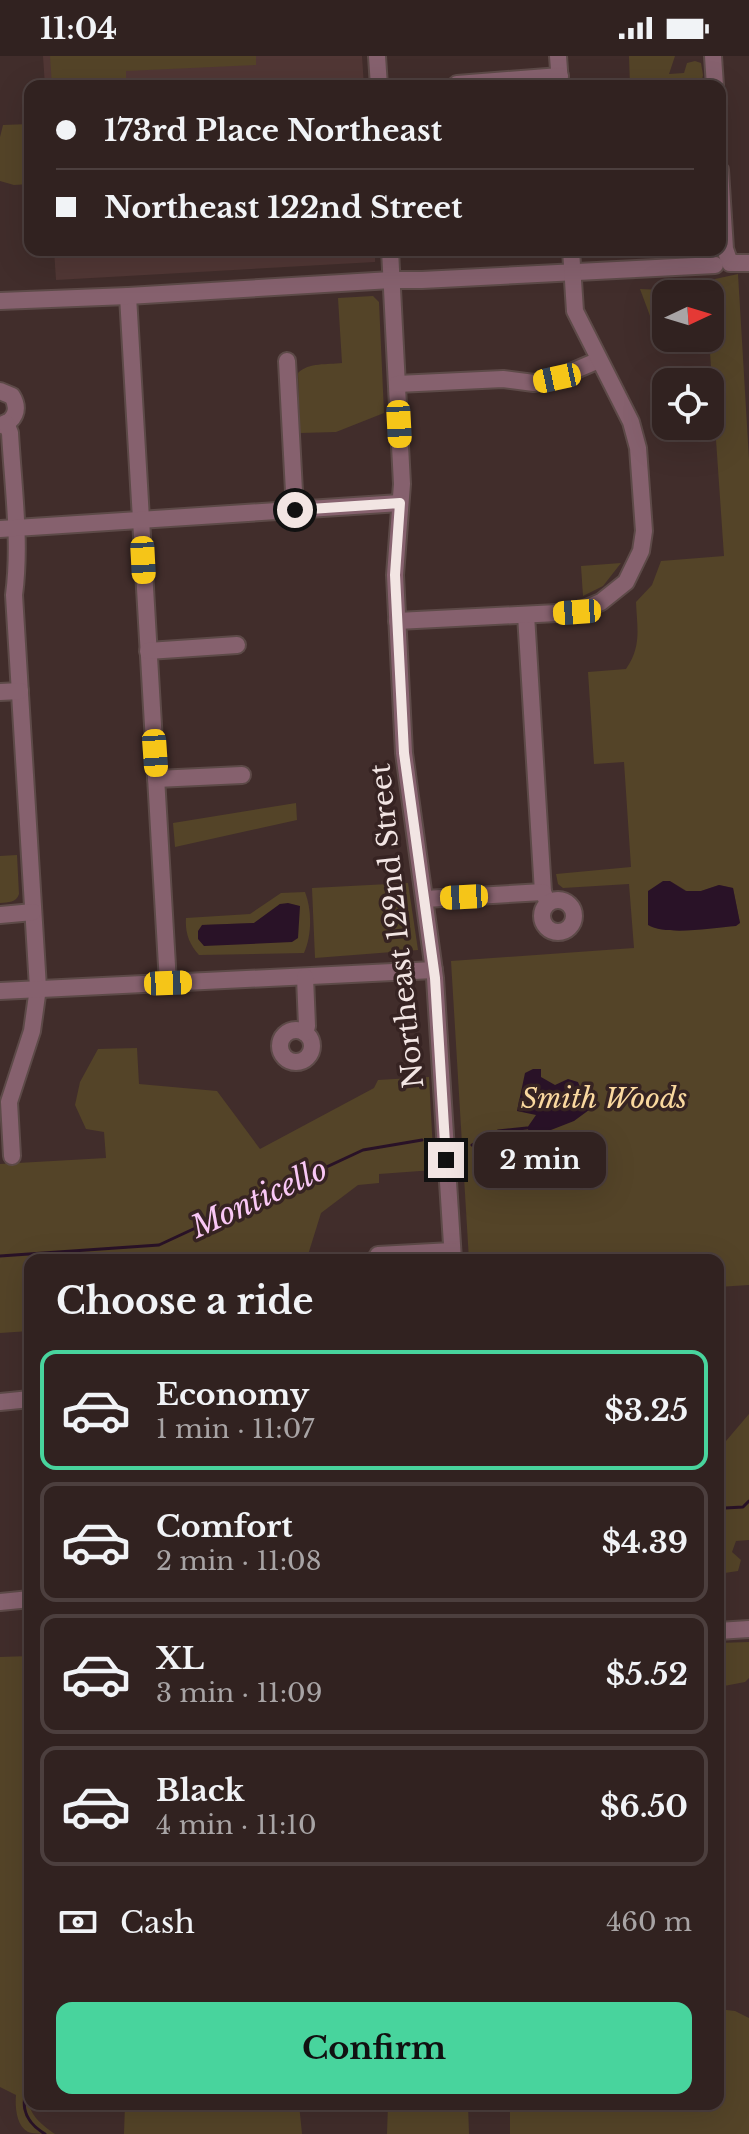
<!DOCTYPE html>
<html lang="en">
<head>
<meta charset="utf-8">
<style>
  body { margin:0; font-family:"Libre Baskerville",serif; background:#392a29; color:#f1f3f6; height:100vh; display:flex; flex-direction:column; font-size:30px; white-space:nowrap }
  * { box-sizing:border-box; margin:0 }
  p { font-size:26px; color:#a8a4a5 }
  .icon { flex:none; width:44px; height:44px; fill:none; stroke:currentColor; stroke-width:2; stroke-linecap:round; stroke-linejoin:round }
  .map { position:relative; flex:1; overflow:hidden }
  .panel { position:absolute; left:24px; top:1198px; width:700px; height:856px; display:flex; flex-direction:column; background:#312220; border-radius:16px; box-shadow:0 8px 32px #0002,0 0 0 2px #4c3f3e }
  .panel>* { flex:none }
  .guide { position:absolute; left:24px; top:24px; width:702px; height:176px; border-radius:16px; box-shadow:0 8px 32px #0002,0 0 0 2px #4c3f3e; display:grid; align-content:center; height:176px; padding:0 32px; background:#312220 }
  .needle { width:52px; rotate:86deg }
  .tools { position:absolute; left:652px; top:224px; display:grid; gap:16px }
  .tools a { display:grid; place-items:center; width:72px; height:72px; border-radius:16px; background:#312220; box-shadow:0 8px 32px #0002,0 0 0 2px #4c3f3e; font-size:40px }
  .end { position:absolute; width:36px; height:36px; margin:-18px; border:10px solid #f2e5e3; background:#111; box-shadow:0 0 0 4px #111 }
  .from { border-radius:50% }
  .bubble { position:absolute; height:56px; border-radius:16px; background:#312220; box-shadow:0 8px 32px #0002,0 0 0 2px #4c3f3e; font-size:26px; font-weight:800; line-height:56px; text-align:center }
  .car { position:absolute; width:24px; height:48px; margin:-24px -12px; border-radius:10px; box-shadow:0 0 6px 2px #0007; background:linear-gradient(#f5c518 24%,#345 0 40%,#f5c518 0 76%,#345 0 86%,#f5c518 0) }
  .guide b { display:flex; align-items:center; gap:28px; height:76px; font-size:30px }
  .guide b+b { border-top:2px solid #4c3f3e }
  .guide i { width:20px; height:20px; background:#f1f3f6 }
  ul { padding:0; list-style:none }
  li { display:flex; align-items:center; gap:24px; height:120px; margin:0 16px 12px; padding:0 16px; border:4px solid #4c3f3e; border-radius:16px }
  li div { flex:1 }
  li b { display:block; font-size:30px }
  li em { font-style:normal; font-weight:800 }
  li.active { border-color:#48d49d }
  li>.icon { width:72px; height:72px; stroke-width:1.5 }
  h2 { padding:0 32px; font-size:36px; line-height:96px }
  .pay { display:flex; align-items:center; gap:20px; height:88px; padding:0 32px; font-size:30px }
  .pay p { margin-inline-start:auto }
  .cta { display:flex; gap:16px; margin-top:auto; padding:16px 32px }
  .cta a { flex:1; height:92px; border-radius:16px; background:#48d49d; color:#111; font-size:32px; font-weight:800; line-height:92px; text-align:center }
  .status { display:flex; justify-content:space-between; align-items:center; height:56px; padding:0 40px; background:#312220; direction:ltr }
  .status svg { height:22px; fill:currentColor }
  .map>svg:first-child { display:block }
  .built { fill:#513735 }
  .green { fill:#544428; fill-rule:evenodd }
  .water { fill:#291227 }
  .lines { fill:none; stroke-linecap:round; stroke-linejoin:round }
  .stream { stroke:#291227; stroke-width:3 }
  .minor-casing { stroke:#5d4a48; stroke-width:20 }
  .minor { stroke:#86616e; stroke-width:16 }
  .route { stroke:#f2e5e3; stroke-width:10 }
  .labels { text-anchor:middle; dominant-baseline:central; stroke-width:7; stroke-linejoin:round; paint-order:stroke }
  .street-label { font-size:28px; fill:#f2e5e3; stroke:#362322 }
  .park-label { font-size:28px; font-style:italic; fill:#fad89f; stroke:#362322 }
  .water-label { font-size:30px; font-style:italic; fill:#f9c7f5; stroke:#362322 }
</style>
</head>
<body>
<div class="status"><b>11:04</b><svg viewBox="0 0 49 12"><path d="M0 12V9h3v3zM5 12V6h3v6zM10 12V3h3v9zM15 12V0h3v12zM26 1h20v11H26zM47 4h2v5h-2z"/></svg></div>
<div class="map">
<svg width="749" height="2078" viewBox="0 0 749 2078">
  <rect width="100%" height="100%" fill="#412d2b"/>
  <g class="built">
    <polygon points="43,0 362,0 364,30 45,30"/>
    <polygon points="54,194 375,194 375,206 56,224"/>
  </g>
  <g class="green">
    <polygon points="50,0 256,0 256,9 126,15 126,30 52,30"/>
    <polygon points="629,0 675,0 669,18 684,17 687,7 695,5 701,7 703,19 701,30 630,30"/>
    <polygon points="30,68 30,128 14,129 0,125 0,81 3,69"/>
    <path d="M738 218 749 403V1229L718 1231V1204H469L451 905 634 892 629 828 563 832 558 828 556 818 631 811 624 706 594 708 588 616 626 613C642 590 637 572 636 546L652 529 661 505 724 500 709 282 710 238H666L661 242 666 256V282H694L659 284 640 233 707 236 715 223ZM670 825 686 835H701L719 829 733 832 740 867Z"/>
    <path d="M373 240 379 246 384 357 336 376 300 377 298 317C309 306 327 309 342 307L338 242Z"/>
    <polygon points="621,507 603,530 583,540 581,510"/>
    <polygon points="296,747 297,764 175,791 173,767"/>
    <path d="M17 799 19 838C16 847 9 846 0 847V800Z"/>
    <polygon points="408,827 418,894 315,902 312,832"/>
    <path d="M305 836C312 854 312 879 304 897L199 899C189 888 185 877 186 862L250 858 281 837ZM280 848 292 886 202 869 254 867Z"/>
    <polygon points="137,992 139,1028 217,1035 260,1093 374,1032 378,1024 429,1021 434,1114 379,1118 379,1127 358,1129 321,1157 307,1202 309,1204 30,1204 30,1275 0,1277 0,1108 106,1102 104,1076 86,1073 75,1049 80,1026 98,993"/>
    <polygon points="749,1358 749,1484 736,1485 732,1496 741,1504 738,1515 718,1518 718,1386 726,1385"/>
    <polygon points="749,1586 749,1622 745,1626 724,1630 718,1624 718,1587"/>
    <path d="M30 1600V2032C24 2055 38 2066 55 2078 47 2078 34 2078 28 2076 16 2070 15 2050 16 2039L0 2031V1601Z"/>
    <polygon points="718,1953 735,1955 749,1962 749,2078 510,2078 510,2048 718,2048"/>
    <polygon points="125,2048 299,2048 302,2078 124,2078"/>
    <polygon points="388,2048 468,2048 469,2078 387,2078"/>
  </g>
  <g class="water">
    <path d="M663 825H670L686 835H701L719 829 733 832 740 867 736 870C712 872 667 880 648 869V835Z"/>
    <polygon points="288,847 300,850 298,882 292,886 204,890 198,883 198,875 202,869 254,867 280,848"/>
    <polygon points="533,1013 541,1013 541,1021 555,1029 568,1023 578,1026 589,1054 574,1065 533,1081 527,1072 536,1059 517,1055 525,1017"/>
  </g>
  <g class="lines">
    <g class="stream">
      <polyline points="472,1089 498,1075 527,1072"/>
      <polyline points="0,1200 159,1189 363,1094 422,1084"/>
      <polyline points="718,1457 725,1452 743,1451 749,1445"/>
      <path d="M30 2020C21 2045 20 2063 45 2078"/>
    </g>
    <defs>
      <g id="minor">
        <polyline points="377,0 379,30"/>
        <polyline points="558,0 560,28"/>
        <polyline points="713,0 715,30"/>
        <polyline points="457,28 560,20"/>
        <polyline points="720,114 725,193 730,207 749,207"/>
        <polyline points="390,194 402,428 395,519 404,697 435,922 453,1204"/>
        <polyline points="128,240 168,927"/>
        <polyline points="0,245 128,240 391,224 422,224 715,209"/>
        <polyline points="287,305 295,454"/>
        <polyline points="397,328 503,323 534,327 557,322 599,304"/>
        <path d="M0 335 12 340C20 353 15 366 0 369"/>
        <path d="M6 367 10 377C13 431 21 486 14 539L38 932 32 975 9 1046 12 1100"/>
        <polyline points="0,473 400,447"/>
        <polyline points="526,559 543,836 548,847"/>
        <polyline points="397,565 577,556 601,546 626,526 641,495 644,475 638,392 631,366 575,255 571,194"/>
        <polyline points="148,595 237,589"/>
        <polyline points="0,636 20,635"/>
        <polyline points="156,723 242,719"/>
        <polyline points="425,843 543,836"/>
        <circle cx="558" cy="860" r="16"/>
        <polyline points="0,859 33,856"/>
        <polyline points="0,935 434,914"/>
        <circle cx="296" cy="990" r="16"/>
        <polyline points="305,977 307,970 305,921"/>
        <polyline points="378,1199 452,1195"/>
        <polyline points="0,1346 30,1343"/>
        <polyline points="0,1546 30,1543"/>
        <polyline points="718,1575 749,1573"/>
      </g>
    </defs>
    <use href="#minor" class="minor-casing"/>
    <use href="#minor" class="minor"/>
  </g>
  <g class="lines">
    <polyline class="route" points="295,454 400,447 395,519 404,697 435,922 446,1104"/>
  </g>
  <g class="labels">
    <g class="street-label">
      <text transform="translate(397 870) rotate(-96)">Northeast 122nd Street</text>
    </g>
    <g class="park-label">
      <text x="604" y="1042">Smith Woods</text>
    </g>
    <g class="water-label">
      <text transform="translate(259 1142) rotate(-25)">Monticello</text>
    </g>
  </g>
</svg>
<div class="tools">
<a><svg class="needle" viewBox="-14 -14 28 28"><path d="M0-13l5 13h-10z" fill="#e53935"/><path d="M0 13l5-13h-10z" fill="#a8a4a5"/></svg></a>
<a><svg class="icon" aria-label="locate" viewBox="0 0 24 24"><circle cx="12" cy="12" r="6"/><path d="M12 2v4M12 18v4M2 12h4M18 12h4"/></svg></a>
</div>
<i class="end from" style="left:295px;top:454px"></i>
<i class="end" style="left:446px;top:1104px"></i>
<div class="bubble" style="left:474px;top:1076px;width:132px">2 min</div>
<i class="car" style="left:557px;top:322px;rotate:258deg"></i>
<i class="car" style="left:399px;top:368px;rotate:177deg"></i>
<i class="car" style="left:143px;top:504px;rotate:177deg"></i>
<i class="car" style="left:577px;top:556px;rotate:266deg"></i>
<i class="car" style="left:155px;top:697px;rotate:176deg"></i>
<i class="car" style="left:464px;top:841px;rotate:267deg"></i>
<i class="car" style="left:168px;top:927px;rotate:88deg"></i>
<div class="guide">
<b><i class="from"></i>173rd Place Northeast</b>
<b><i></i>Northeast 122nd Street</b>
</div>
<section class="panel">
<h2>Choose a ride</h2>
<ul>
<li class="active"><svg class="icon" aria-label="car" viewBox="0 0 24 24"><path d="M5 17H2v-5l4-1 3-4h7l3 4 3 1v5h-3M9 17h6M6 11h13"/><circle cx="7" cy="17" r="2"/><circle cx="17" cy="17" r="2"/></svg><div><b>Economy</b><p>1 min · 11:07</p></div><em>$3.25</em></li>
<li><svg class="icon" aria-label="car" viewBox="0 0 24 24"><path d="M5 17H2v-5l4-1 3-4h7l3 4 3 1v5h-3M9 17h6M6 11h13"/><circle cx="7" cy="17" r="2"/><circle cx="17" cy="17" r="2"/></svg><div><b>Comfort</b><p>2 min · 11:08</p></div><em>$4.39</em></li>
<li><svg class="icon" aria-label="car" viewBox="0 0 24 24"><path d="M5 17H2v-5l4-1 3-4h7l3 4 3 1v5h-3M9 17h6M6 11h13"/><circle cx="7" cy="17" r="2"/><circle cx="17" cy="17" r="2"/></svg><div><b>XL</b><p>3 min · 11:09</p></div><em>$5.52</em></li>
<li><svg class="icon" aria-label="car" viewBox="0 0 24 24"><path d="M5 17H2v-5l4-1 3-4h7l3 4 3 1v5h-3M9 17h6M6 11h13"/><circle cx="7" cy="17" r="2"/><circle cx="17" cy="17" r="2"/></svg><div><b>Black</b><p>4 min · 11:10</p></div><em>$6.50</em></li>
</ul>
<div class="pay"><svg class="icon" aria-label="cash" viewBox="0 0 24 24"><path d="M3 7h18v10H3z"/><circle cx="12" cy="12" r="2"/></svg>Cash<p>460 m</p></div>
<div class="cta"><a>Confirm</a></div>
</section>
</div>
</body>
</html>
